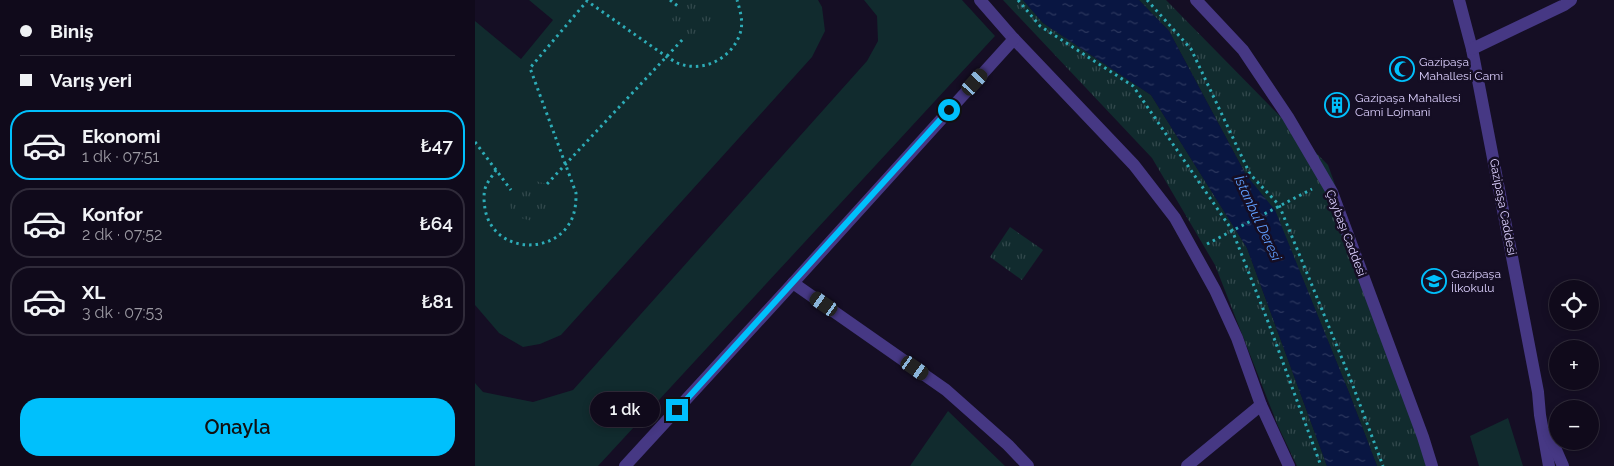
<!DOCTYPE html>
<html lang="tr">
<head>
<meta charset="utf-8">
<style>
  body { margin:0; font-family:Raleway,sans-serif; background:#1e1828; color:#f1f3f6; height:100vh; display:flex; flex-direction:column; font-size:19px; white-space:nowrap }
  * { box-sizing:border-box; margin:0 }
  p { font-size:16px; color:#9c9aa3 }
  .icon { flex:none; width:28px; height:28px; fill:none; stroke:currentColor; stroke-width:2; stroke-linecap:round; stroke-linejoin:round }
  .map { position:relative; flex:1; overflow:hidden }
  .drawer { display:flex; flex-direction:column; background:#100a1b; width:475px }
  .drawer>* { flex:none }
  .top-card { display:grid; align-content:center; height:110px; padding:0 20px; background:#100a1b }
  .controls { position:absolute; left:1074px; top:280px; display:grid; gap:10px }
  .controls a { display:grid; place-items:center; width:50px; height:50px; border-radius:50%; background:#100a1b; box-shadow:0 2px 8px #0003,0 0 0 1px #302b3a; font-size:25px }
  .end { position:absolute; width:22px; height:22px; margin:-11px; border:6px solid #00c0fc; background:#111; box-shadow:0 0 0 2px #111 }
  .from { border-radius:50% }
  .bubble { position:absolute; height:35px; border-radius:18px; background:#100a1b; box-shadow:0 2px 8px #0003,0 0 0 1px #302b3a; font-size:16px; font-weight:600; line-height:35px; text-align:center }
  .car { position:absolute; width:15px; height:30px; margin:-15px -8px; border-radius:6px; box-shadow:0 0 4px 1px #0007; background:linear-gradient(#222 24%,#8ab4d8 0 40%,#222 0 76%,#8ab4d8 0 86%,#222 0) }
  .top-card b { display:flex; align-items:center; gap:18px; height:48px; font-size:19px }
  .top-card b+b { border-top:1px solid #302b3a }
  .top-card i { width:12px; height:12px; background:#f1f3f6 }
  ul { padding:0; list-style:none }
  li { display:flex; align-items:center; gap:15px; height:70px; margin:0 10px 8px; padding:0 10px; border:2px solid #302b3a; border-radius:20px }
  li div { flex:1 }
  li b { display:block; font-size:19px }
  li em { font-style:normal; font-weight:600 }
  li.current { border-color:#00c0fc }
  li>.icon { width:45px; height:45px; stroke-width:1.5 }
  .primary-button { display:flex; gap:10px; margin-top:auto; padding:10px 20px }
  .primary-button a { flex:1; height:58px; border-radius:20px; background:#00c0fc; color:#111; font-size:20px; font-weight:600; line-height:58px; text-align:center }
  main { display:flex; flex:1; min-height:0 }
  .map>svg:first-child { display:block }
  .green { fill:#112b2e }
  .park { fill:url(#park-tufts) }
  .water { fill:url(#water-ripples) }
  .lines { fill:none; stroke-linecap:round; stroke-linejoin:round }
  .path { stroke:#2dacb7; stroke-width:3; stroke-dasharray:2.5 4; stroke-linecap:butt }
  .minor { stroke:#463884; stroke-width:12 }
  .route { stroke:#00c0fc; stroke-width:6 }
  .labels { text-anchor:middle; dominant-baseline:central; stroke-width:5; stroke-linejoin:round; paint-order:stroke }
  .poi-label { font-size:12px; fill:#ddd1ff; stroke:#150e24; text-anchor:start }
  .street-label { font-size:12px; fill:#ddd1ff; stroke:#150e24 }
  .water-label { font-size:14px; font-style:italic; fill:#5f9fff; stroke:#150e24 }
</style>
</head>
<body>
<main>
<section class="drawer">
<div class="top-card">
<b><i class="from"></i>Biniş</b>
<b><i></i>Varış yeri</b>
</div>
<ul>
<li class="current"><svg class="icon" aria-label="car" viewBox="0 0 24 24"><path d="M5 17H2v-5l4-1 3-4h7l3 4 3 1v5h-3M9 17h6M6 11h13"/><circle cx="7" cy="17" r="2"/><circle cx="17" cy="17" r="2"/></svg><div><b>Ekonomi</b><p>1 dk · 07:51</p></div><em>₺47</em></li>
<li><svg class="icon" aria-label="car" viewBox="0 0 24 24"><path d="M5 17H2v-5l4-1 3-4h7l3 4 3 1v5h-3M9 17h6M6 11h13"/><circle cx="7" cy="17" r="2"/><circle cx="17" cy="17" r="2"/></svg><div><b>Konfor</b><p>2 dk · 07:52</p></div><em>₺64</em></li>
<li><svg class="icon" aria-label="car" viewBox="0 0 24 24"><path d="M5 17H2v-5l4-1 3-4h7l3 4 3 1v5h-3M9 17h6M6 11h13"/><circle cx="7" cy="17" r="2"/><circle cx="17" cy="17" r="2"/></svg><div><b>XL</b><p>3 dk · 07:53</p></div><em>₺81</em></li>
</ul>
<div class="primary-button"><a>Onayla</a></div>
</section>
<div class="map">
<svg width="1139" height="466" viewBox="0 0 1139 466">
  <defs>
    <pattern id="park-tufts" width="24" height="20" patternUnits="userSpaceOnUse" patternTransform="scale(1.25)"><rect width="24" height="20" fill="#112b2e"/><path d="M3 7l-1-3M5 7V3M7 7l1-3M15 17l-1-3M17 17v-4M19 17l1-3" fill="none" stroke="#33494d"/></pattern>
    <pattern id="water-ripples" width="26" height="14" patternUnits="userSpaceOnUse" patternTransform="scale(1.25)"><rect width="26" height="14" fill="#091642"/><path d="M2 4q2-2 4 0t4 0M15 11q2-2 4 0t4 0" fill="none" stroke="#2c375e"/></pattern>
  </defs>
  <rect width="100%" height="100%" fill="#150e24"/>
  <g class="green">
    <polygon points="54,0 343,0 347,7 350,31 337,57 86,335 65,344 48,347 24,333 0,305 0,21 46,59 78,20"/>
    <polygon points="389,0 487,0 520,36 123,466 0,466 0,383 8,392 58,402 98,390 392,61 403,41 402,16"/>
    <polygon points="473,411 530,466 435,466"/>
    <polygon points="1033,418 1048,466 1004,466 995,436"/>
  </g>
  <g class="park">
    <polygon points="208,0 233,0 242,19 232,38 208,39 197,19"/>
    <polygon points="528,0 548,0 568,23 676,95 772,248 852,466 822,466 803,426 740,265 677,158"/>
    <polygon points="664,0 691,0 853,165 961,466 902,466 875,395 800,211 771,175 694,31"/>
    <polygon points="49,178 72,184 76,206 61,222 38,216 32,194"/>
    <polygon points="535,227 568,250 547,280 515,257"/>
  </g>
  <polygon class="water" points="548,0 664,0 694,31 771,175 800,210 875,395 902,466 852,466 772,248 676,95 568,23"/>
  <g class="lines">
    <g class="path">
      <polyline points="195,0 204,7"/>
      <polyline points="543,0 565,26 658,86 757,230 792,319 846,466"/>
      <polyline points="672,0 716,49 775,174 804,205 875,378 908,466"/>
      <polyline points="0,142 36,190"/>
      <path d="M21 170C18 175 13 181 11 186 8 193 9 202 10 209 19 258 92 256 100 208 101 203 101 198 101 193L55 68 112 1 192 57C196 59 201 63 205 64 231 73 260 56 266 30 268 20 265 10 262 0"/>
      <polyline points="72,184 208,39"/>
      <polyline points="732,244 837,189"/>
    </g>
    <g class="minor">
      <polyline points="505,0 539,39 659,165 700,218 740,290 762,338 786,405 814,466"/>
      <polyline points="721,0 768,50 813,117 857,192 948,437 957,466"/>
      <polyline points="984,0 997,49 1063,392 1065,415 1074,466"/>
      <polyline points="997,49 1089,5 1096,0"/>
      <polyline points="318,283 471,390 533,445 553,466"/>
      <polyline points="1074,434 1088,466"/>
      <polyline points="150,466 318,283 539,39"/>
      <polyline points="712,466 786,405"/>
    </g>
  </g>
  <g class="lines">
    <polyline class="route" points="202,410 474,110"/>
  </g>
  <defs>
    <symbol id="mosque-ring" viewBox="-11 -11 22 22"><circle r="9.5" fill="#150e24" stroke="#00c0fc" stroke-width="1.5"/><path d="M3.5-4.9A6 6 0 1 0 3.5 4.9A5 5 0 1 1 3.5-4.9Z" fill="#00c0fc"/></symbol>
    <symbol id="building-ring" viewBox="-11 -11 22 22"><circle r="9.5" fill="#150e24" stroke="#00c0fc" stroke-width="1.5"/><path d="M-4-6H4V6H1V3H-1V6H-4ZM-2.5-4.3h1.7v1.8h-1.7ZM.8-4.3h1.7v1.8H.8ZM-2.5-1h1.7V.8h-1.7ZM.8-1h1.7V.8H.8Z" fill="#00c0fc"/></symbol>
    <symbol id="school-ring" viewBox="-11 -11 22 22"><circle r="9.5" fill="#150e24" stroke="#00c0fc" stroke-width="1.5"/><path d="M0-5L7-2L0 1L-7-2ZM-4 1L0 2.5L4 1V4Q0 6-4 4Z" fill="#00c0fc"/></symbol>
  </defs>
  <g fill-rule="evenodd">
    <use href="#mosque-ring" x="913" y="55" width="28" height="28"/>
    <use href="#building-ring" x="848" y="91" width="28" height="28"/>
    <use href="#school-ring" x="945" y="267" width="28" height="28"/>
  </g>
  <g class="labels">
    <g class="poi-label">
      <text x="944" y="62">Gazipaşa<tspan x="944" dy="14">Mahallesi Cami</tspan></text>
      <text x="880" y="98">Gazipaşa Mahallesi<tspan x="880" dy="14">Cami Lojmani</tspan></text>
      <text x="976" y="274">Gazipaşa<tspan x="976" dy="14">İlkokulu</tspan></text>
    </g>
    <g class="street-label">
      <text transform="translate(1028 207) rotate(79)">Gazipaşa Caddesi</text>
      <text transform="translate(871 233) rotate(69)">Çaybaşı Caddesi</text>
    </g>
    <g class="water-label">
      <text transform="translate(783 218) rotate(65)">İstanbul Deresi</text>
    </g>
  </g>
</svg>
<div class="controls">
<a><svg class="icon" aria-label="locate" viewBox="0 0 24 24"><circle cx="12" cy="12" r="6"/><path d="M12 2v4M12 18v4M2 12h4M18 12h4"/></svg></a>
<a>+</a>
<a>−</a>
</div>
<i class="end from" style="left:474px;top:110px"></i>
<i class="end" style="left:202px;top:410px"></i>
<div class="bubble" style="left:115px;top:392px;width:70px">1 dk</div>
<i class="car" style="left:500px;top:82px;rotate:42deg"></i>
<i class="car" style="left:349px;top:304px;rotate:305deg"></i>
<i class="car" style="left:440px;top:368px;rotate:125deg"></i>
</div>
</main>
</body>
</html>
